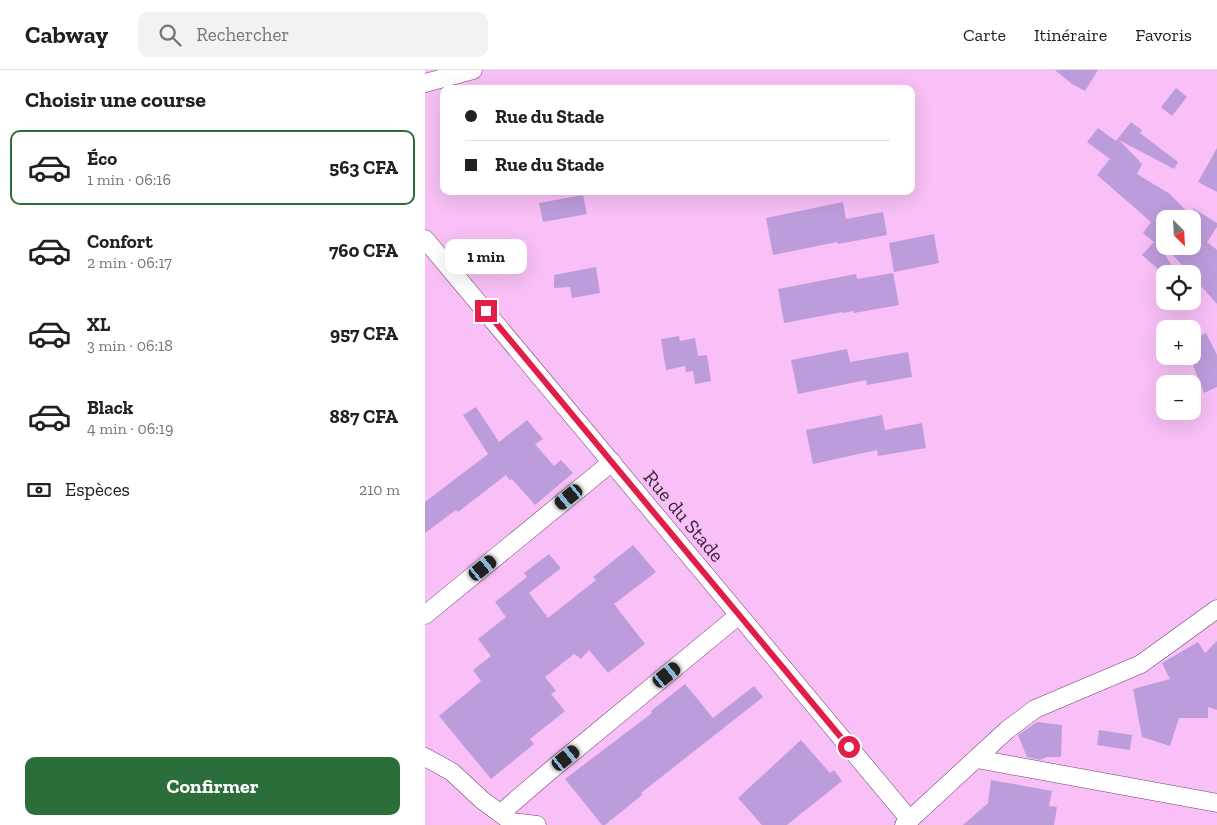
<!DOCTYPE html>
<html lang="fr">
<head>
<meta charset="utf-8">
<style>
  body { margin:0; font-family:"Zilla Slab",serif; background:#f2f2f2; color:#202124; height:100vh; display:flex; flex-direction:column; font-size:19px; white-space:nowrap }
  * { box-sizing:border-box; margin:0 }
  p { font-size:16px; color:#757577 }
  .icon { flex:none; width:28px; height:28px; fill:none; stroke:currentColor; stroke-width:2; stroke-linecap:round; stroke-linejoin:round }
  .map { position:relative; flex:1; overflow:hidden }
  .panel { display:flex; flex-direction:column; background:#fff; width:425px }
  .panel>* { flex:none }
  .guide { position:absolute; left:15px; top:15px; width:475px; height:110px; border-radius:10px; box-shadow:0 5px 20px #0002; display:grid; align-content:center; height:110px; padding:0 25px; background:#fff }
  .needle { width:32px; rotate:156deg }
  .tools { position:absolute; left:731px; top:140px; display:grid; gap:10px }
  .tools a { display:grid; place-items:center; width:45px; height:45px; border-radius:10px; background:#fff; box-shadow:0 5px 20px #0002; font-size:25px }
  .end { position:absolute; width:22px; height:22px; margin:-11px; border:6px solid #e11d48; background:#fff; box-shadow:0 0 0 2px #fff }
  .from { border-radius:50% }
  .bubble { position:absolute; height:35px; border-radius:10px; background:#fff; box-shadow:0 5px 20px #0002; font-size:16px; font-weight:800; line-height:35px; text-align:center }
  .car { position:absolute; width:15px; height:30px; margin:-15px -8px; border-radius:6px; box-shadow:0 0 4px 1px #0007; background:linear-gradient(#222 24%,#8ab4d8 0 40%,#222 0 76%,#8ab4d8 0 86%,#222 0) }
  .guide b { display:flex; align-items:center; gap:18px; height:48px; font-size:19px }
  .guide b+b { border-top:1px solid #e0e0e0 }
  .guide i { width:12px; height:12px; background:#202124 }
  ul { padding:0; list-style:none }
  li { display:flex; align-items:center; gap:15px; height:75px; margin:0 10px 8px; padding:0 15px; border:2px solid transparent; border-radius:10px }
  li div { flex:1 }
  li b { display:block; font-size:19px }
  li em { font-style:normal; font-weight:800 }
  li.selected { border-color:#2b6e39 }
  li>.icon { width:45px; height:45px; stroke-width:1.5 }
  h2 { padding:0 25px; font-size:22px; line-height:60px }
  .pay { display:flex; align-items:center; gap:12px; height:55px; padding:0 25px; font-size:19px }
  .pay p { margin-inline-start:auto }
  .primary-button { display:flex; gap:10px; margin-top:auto; padding:10px 25px }
  .primary-button a { flex:1; height:58px; border-radius:10px; background:#2b6e39; color:#fff; font-size:20px; font-weight:800; line-height:58px; text-align:center }
  header { display:flex; align-items:center; gap:30px; box-sizing:border-box; height:70px; padding:0 25px; background:#fff; border-bottom:1px solid #e0e0e0 }
  header strong { font-size:24px }
  nav { display:flex; gap:28px; margin-inline-start:auto; font-size:18px }
  .search { width:350px; height:45px; background:#f2f2f2; display:flex; align-items:center; gap:12px; box-sizing:border-box; padding:0 18px; border-radius:10px; color:#757577; font-size:19px }
  main { display:flex; flex:1; min-height:0 }
  .map>svg:first-child { display:block }
  .building { fill:#bd9cdc }
  .lines { fill:none; stroke-linecap:round; stroke-linejoin:round }
  .minor-casing { stroke:#71406f; stroke-width:19 }
  .minor { stroke:#fff; stroke-width:18 }
  .route { stroke:#e11d48; stroke-width:6 }
  .labels { text-anchor:middle; dominant-baseline:central; stroke-width:4.5; stroke-linejoin:round; paint-order:stroke }
  .street-label { font-size:20px; fill:#3b253a; stroke:#f8c0f6 }
</style>
</head>
<body>
<header>
<strong>Cabway</strong>
<div class="search"><svg class="icon" aria-label="search" viewBox="0 0 24 24"><circle cx="10" cy="10" r="6"/><path d="M15 15l6 6"/></svg>Rechercher</div>
<nav><a>Carte</a><a>Itinéraire</a><a>Favoris</a></nav>
</header>
<main>
<section class="panel">
<h2>Choisir une course</h2>
<ul>
<li class="selected"><svg class="icon" aria-label="car" viewBox="0 0 24 24"><path d="M5 17H2v-5l4-1 3-4h7l3 4 3 1v5h-3M9 17h6M6 11h13"/><circle cx="7" cy="17" r="2"/><circle cx="17" cy="17" r="2"/></svg><div><b>Éco</b><p>1 min · 06:16</p></div><em>563 CFA</em></li>
<li><svg class="icon" aria-label="car" viewBox="0 0 24 24"><path d="M5 17H2v-5l4-1 3-4h7l3 4 3 1v5h-3M9 17h6M6 11h13"/><circle cx="7" cy="17" r="2"/><circle cx="17" cy="17" r="2"/></svg><div><b>Confort</b><p>2 min · 06:17</p></div><em>760 CFA</em></li>
<li><svg class="icon" aria-label="car" viewBox="0 0 24 24"><path d="M5 17H2v-5l4-1 3-4h7l3 4 3 1v5h-3M9 17h6M6 11h13"/><circle cx="7" cy="17" r="2"/><circle cx="17" cy="17" r="2"/></svg><div><b>XL</b><p>3 min · 06:18</p></div><em>957 CFA</em></li>
<li><svg class="icon" aria-label="car" viewBox="0 0 24 24"><path d="M5 17H2v-5l4-1 3-4h7l3 4 3 1v5h-3M9 17h6M6 11h13"/><circle cx="7" cy="17" r="2"/><circle cx="17" cy="17" r="2"/></svg><div><b>Black</b><p>4 min · 06:19</p></div><em>887 CFA</em></li>
</ul>
<div class="pay"><svg class="icon" aria-label="cash" viewBox="0 0 24 24"><path d="M3 7h18v10H3z"/><circle cx="12" cy="12" r="2"/></svg>Espèces<p>210 m</p></div>
<div class="primary-button"><a>Confirmer</a></div>
</section>
<div class="map">
<svg width="792" height="755" viewBox="0 0 792 755">
  <rect width="100%" height="100%" fill="#f8c0f6"/>
  <g class="building">
    <polygon points="630,0 673,0 660,21 647,14"/>
    <polygon points="751,18 762,27 747,46 736,37"/>
    <polygon points="706,52 717,60 715,63 753,92 749,99 694,70 717,94 712,104 745,124 768,148 768,138 792,153 792,157 782,172 792,180 792,234 768,207 768,204 765,204 740,176 768,176 768,149 740,149 740,181 738,180 751,204 740,205 717,185 729,172 718,163 726,152 672,105 685,89 662,72 673,58 691,71"/>
    <polygon points="792,78 792,122 773,112"/>
    <polygon points="158,125 162,144 118,152 114,133"/>
    <polygon points="418,132 421,149 458,142 462,165 413,174 412,172 348,185 341,148"/>
    <polygon points="509,164 514,193 469,202 464,173"/>
    <polygon points="171,197 175,223 147,228 145,217 129,218 129,205"/>
    <polygon points="468,203 474,235 429,243 428,241 418,243 418,242 359,253 353,219 431,204 432,209"/>
    <polygon points="781,263 792,285 792,317 779,323 768,295 768,270"/>
    <polygon points="254,266 255,271 270,268 273,286 282,285 286,311 270,314 268,301 261,302 260,296 241,300 236,269"/>
    <polygon points="422,279 425,292 483,282 487,307 442,315 441,310 373,324 366,290"/>
    <polygon points="51,337 74,372 102,350 118,369 110,374 129,396 136,390 148,403 110,435 87,409 85,411 81,405 33,442 31,440 0,463 0,432 63,384 38,345"/>
    <polygon points="457,345 460,360 497,353 501,378 453,386 452,380 388,394 381,360"/>
    <polygon points="208,475 231,502 189,534 220,574 183,603 164,580 156,589 149,584 120,607 131,621 126,624 140,641 105,669 109,674 66,709 14,646 56,611 48,600 66,586 53,569 81,547 70,532 102,507 99,503 124,484 136,498 104,523 123,548 171,510 168,507"/>
    <polygon points="792,571 792,640 783,637 783,648 754,648 745,676 717,667 708,619 745,609 737,593 773,572 780,583"/>
    <polygon points="260,614 288,648 329,616 338,627 216,723 217,725 180,755 177,755 140,709 227,643 226,641"/>
    <polygon points="612,652 637,655 636,687 622,687 615,690 602,687 593,665"/>
    <polygon points="674,660 707,665 705,680 672,675"/>
    <polygon points="376,670 405,703 409,700 417,711 362,755 337,755 313,728"/>
    <polygon points="566,710 627,721 624,736 632,737 629,755 538,755 563,733"/>
  </g>
  <g class="lines">
    <defs>
      <g id="minor">
        <polyline points="0,13 48,0"/>
        <polyline points="0,169 485,750"/>
        <polyline points="0,545 187,392"/>
        <polyline points="0,687 27,702 57,730 87,752 112,755"/>
        <polyline points="552,689 792,733"/>
        <polyline points="76,743 126,700 314,545"/>
        <polyline points="479,755 582,660 610,639 716,594 792,539"/>
      </g>
    </defs>
    <use href="#minor" class="minor-casing"/>
    <use href="#minor" class="minor"/>
  </g>
  <g class="lines">
    <polyline class="route" points="61,241 424,677"/>
  </g>
  <g class="labels">
    <g class="street-label">
      <text transform="translate(259 446) rotate(50)">Rue du Stade</text>
    </g>
  </g>
</svg>
<div class="tools">
<a><svg class="needle" viewBox="-14 -14 28 28"><path d="M0-13l5 13h-10z" fill="#e53935"/><path d="M0 13l5-13h-10z" fill="#757577"/></svg></a>
<a><svg class="icon" aria-label="locate" viewBox="0 0 24 24"><circle cx="12" cy="12" r="6"/><path d="M12 2v4M12 18v4M2 12h4M18 12h4"/></svg></a>
<a>+</a>
<a>−</a>
</div>
<i class="end from" style="left:424px;top:677px"></i>
<i class="end" style="left:61px;top:241px"></i>
<div class="bubble" style="left:20px;top:169px;width:82px">1 min</div>
<i class="car" style="left:144px;top:427px;rotate:231deg"></i>
<i class="car" style="left:58px;top:498px;rotate:51deg"></i>
<i class="car" style="left:242px;top:605px;rotate:51deg"></i>
<i class="car" style="left:141px;top:688px;rotate:51deg"></i>
<div class="guide">
<b><i class="from"></i>Rue du Stade</b>
<b><i></i>Rue du Stade</b>
</div>
</div>
</main>
</body>
</html>
